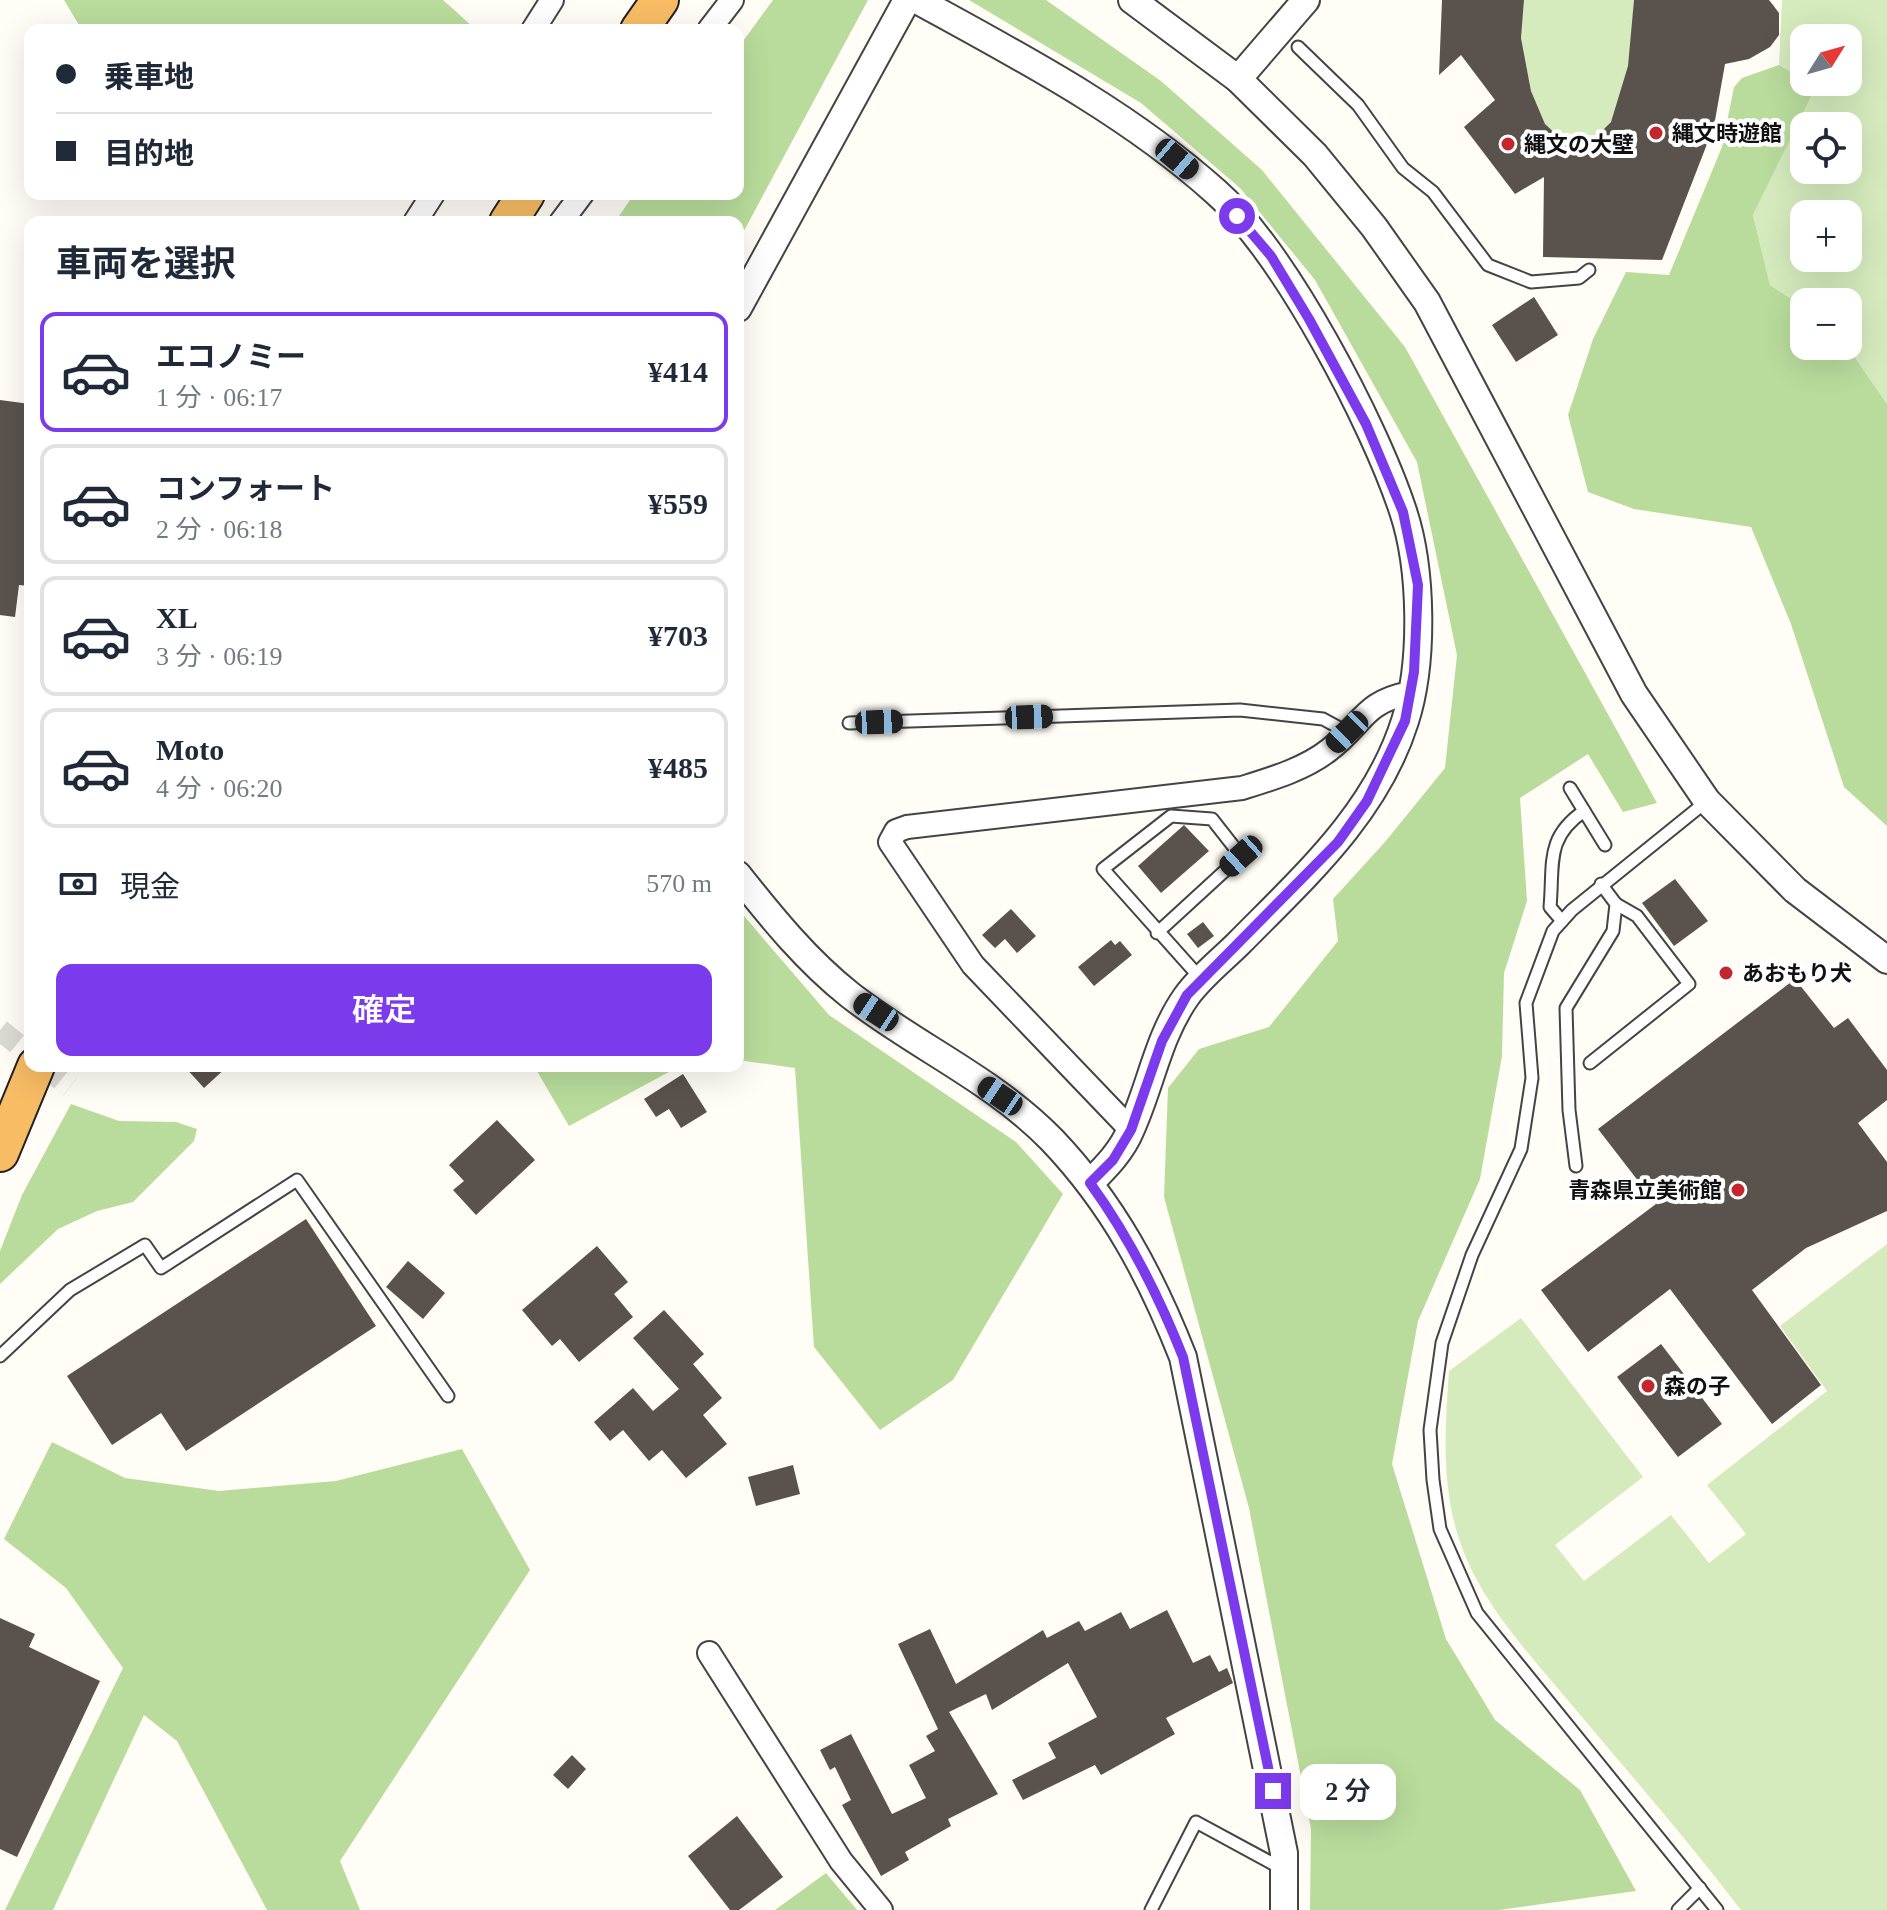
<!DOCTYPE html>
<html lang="ja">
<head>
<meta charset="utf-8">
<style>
  body { margin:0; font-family:"Times New Roman","Noto Sans JP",serif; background:#f6f6f7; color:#1f2937; height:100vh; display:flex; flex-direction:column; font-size:30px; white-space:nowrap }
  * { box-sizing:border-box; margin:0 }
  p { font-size:26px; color:#747a83 }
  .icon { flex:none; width:44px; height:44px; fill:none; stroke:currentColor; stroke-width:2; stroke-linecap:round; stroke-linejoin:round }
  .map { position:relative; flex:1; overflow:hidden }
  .drawer { position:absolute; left:24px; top:216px; width:720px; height:856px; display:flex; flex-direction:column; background:#fff; border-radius:16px; box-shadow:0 8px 32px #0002 }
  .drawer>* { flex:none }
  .hud { position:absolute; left:24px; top:24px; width:720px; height:176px; border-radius:16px; box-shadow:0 8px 32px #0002; display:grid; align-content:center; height:176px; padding:0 32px; background:#fff }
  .needle { width:52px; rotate:53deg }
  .buttons { position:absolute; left:1790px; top:24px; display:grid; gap:16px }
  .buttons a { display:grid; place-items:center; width:72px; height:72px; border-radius:16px; background:#fff; box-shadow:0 8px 32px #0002; font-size:40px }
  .end { position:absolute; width:36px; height:36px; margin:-18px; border:10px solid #7c3aed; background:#fff; box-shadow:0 0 0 4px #fff }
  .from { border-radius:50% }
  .bubble { position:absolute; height:56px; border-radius:16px; background:#fff; box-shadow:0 8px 32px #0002; font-size:26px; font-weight:600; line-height:56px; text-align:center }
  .car { position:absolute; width:24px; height:48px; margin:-24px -12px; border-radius:10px; box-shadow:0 0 6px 2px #0007; background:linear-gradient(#222 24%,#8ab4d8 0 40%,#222 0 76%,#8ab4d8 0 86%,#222 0) }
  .hud b { display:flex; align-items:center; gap:28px; height:76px; font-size:30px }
  .hud b+b { border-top:2px solid #e0e1e3 }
  .hud i { width:20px; height:20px; background:#1f2937 }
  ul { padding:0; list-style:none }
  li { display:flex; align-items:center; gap:24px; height:120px; margin:0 16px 12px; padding:0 16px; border:4px solid #e0e1e3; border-radius:16px }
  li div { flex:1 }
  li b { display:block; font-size:30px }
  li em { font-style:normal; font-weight:600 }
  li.on { border-color:#7c3aed }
  li>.icon { width:72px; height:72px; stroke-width:1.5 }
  h2 { padding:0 32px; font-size:36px; line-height:96px }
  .pay { display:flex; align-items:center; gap:20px; height:88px; padding:0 32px; font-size:30px }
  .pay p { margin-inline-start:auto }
  .button { display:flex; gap:16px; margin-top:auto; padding:16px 32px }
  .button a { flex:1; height:92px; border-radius:16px; background:#7c3aed; color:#fff; font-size:32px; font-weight:600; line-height:92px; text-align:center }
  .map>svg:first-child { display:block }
  .green { fill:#d5ebbd; fill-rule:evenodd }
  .forest { fill:#b9dc9c }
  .building { fill:#5a524d }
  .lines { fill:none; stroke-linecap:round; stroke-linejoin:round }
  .minor-tunnel { stroke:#dbdad3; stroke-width:22; stroke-dasharray:22 11; stroke-linecap:butt }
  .service-casing { stroke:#444; stroke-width:15 }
  .minor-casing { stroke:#444; stroke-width:26 }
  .tertiary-casing { stroke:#444; stroke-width:30 }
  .trunk-casing { stroke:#222; stroke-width:40 }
  .service { stroke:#fff; stroke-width:11 }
  .minor { stroke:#fff; stroke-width:22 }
  .tertiary { stroke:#fff; stroke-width:26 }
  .trunk { stroke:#f7bc64; stroke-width:36 }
  .route { stroke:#7c3aed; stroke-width:10 }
  .poi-dot { fill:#c4262e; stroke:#fff; stroke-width:3 }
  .labels { text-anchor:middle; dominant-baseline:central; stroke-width:8; stroke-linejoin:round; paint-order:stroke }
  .poi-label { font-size:22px; font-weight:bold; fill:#111; stroke:#fff; text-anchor:start }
</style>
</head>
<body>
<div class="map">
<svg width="1887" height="1910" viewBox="0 0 1887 1910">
  <rect width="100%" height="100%" fill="#fffdf5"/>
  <g class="green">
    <path d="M1524 0H1634C1632 47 1631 138 1572 149L1545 124 1531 91 1521 38Z"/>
    <path d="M1782 0H1887V404L1847 346 1848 302H1804V307L1770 285 1753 215 1815 86 1809 82H1848V38H1804V79L1779 65ZM1804 126H1848V170H1804ZM1804 214H1848V258H1804Z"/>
    <path d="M1887 1244V1910H1741C1687 1839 1628 1772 1571 1704 1529 1653 1480 1603 1459 1539 1441 1484 1445 1428 1449 1371L1521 1318 1643 1477 1555 1545 1584 1581 1671 1515 1709 1563 1746 1534 1707 1485 1827 1391 1780 1326Z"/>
  </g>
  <g class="forest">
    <polygon points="64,0 443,0 472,26 470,30 82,30"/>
    <polygon points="773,0 868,0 738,242 738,222 615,222 634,194 738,194 738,48"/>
    <polygon points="969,0 1046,0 1161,81 1262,170 1405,347 1657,803 1623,812 1588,754 1520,798 1527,901 1504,973 1502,1056 1480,1179 1418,1321 1392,1464 1446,1639 1495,1720 1580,1790 1636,1891 1499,1910 1310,1910 1311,1829 1249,1508 1164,1197 1168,1088 1199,1049 1269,1027 1338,941 1333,899 1385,842 1445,768 1457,655 1417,462 1315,280 1240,188 1141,103"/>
    <polygon points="1779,65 1816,86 1753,215 1770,285 1804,307 1804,346 1847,346 1887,404 1887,826 1844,787 1791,624 1751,527 1634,509 1588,492 1568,415 1593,339 1626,272 1669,275 1722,147 1734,87 1742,78"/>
    <polygon points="744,916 829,1015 1016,1142 1063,1194 953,1380 880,1430 814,1347 795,1068 738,1060 738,918"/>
    <polygon points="534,1066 680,1066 569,1126"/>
    <polygon points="71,1104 119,1121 176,1122 197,1129 194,1141 133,1202 97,1211 58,1229 0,1284 0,1251 22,1195"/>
    <polygon points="52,1442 125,1478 219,1491 336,1481 462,1449 530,1570 340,1861 360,1910 267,1910 177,1741 144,1715 53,1910 5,1910 123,1668 66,1588 4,1539"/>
    <polygon points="826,1873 857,1910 775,1910"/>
  </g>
  <g class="building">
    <polygon points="1442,0 1524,0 1521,38 1531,91 1545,124 1572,149 1586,147 1611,122 1628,66 1634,0 1769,0 1773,5 1779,13 1779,35 1770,47 1749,59 1725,64 1714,126 1662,260 1543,257 1544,177 1515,194 1464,127 1495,100 1461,55 1439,75"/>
    <polygon points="1534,297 1558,335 1516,362 1492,325"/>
    <polygon points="0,400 30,404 30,586 19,585 15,617 0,615"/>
    <polygon points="1184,825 1209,851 1161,893 1138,866"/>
    <polygon points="1675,879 1708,921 1674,946 1642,903"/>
    <polygon points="1011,909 1036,936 1017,953 1005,939 995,948 982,935"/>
    <polygon points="1203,922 1214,936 1198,948 1187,934"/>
    <polygon points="1111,940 1115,945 1120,941 1132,955 1094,986 1078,967"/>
    <polygon points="1795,979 1834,1028 1848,1018 1887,1070 1887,1100 1858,1123 1887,1162 1887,1211 1806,1248 1752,1290 1821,1385 1772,1424 1670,1289 1588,1352 1541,1290 1656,1204 1598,1129"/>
    <polygon points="184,1066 228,1066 204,1088"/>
    <polygon points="683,1074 707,1112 681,1128 669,1109 656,1117 644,1099"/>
    <polygon points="497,1120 535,1160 476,1215 453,1190 464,1181 449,1165"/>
    <polygon points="306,1219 376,1326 186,1451 161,1413 112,1445 67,1376"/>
    <polygon points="597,1246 628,1282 614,1294 633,1317 579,1362 560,1339 552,1346 522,1310"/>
    <polygon points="408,1261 445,1293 423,1319 386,1287"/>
    <polygon points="664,1310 704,1354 693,1364 722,1398 703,1415 727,1444 686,1478 662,1450 649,1461 623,1430 610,1441 594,1422 633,1388 653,1411 679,1389 633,1338"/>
    <polygon points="1661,1344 1722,1424 1678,1457 1617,1377"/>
    <polygon points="793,1465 800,1494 756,1506 748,1477"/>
    <polygon points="1167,1610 1193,1663 1210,1655 1219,1672 1227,1668 1233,1683 1166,1718 1175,1734 1101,1775 1095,1765 1023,1800 1012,1780 1056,1758 1048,1743 1097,1717 1068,1663 992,1710 986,1694 949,1712 998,1794 948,1819 951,1826 905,1852 909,1860 881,1876 842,1805 851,1800 835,1767 830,1770 820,1750 851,1734 892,1814 926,1798 909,1765 935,1751 926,1736 938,1729 898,1644 930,1629 956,1684 1043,1630 1047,1638 1079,1621 1085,1631 1121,1612 1130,1629"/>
    <polygon points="0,1618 35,1634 29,1647 100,1681 17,1857 0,1849"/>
    <polygon points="572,1755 586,1769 568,1789 553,1775"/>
    <polygon points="737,1816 783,1877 739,1910 730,1910 688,1856"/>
  </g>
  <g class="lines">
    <g class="minor-tunnel">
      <polyline points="0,1030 30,1054"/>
      <polyline points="44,1066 70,1087"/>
    </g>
    <defs>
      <g id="service">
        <polyline points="1298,47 1358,105 1403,168 1433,192 1488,265 1531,282 1579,278 1589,270"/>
        <polyline points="849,723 1240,710 1323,719 1347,732"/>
        <polyline points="1570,788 1605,845"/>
        <polyline points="1707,801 1572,910 1553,931 1526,1003 1532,1078 1521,1149 1472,1255 1442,1343 1430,1430 1433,1480 1440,1529 1477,1613 1717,1910"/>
        <path d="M1562 921 1550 907C1554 863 1545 838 1584 811"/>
        <polyline points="1157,933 1241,856 1212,819 1171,816 1103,869 1202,980"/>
        <polyline points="1590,1063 1689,984 1637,916 1616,904"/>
        <polyline points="1576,1166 1569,1110 1566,1008 1613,931 1616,904 1601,884"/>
        <polyline points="0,1356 70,1290 145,1245 161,1268 297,1180 448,1396"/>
        <polyline points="1151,1910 1196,1822 1281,1868"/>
        <polyline points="1678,1910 1700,1888"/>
      </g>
      <g id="minor">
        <polyline points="533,30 552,0"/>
        <polyline points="709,30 732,0"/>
        <polyline points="415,222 433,194"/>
        <polyline points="561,222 582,194"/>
        <path d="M1131 1130 973 965 890 842 896 831 907 827 1242 788C1271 779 1305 769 1329 750 1364 723 1363 702 1410 693"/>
        <polyline points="709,1653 841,1861 881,1910"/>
      </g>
      <g id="tertiary">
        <path d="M917 0C1021 57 1128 113 1216 192 1285 253 1374 423 1403 511 1422 568 1424 662 1405 721 1376 813 1305 876 1239 943 1222 960 1200 977 1186 997 1158 1037 1151 1085 1131 1129 1122 1151 1106 1167 1090 1183"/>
        <polyline points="1132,0 1238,79"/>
        <polyline points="1306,0 1238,79 1315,155 1374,227 1427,302 1634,694 1707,801 1795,890 1887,960"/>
        <polyline points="738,308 907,0"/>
        <path d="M738 875C772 918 807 961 850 995 915 1046 994 1080 1052 1140 1113 1204 1151 1276 1183 1357L1284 1853V1910"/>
      </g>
      <g id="trunk">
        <polyline points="639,30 660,0"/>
        <polyline points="508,222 526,194"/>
        <polyline points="0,1153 36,1066"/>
      </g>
    </defs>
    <use href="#service" class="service-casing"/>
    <use href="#minor" class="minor-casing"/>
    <use href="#tertiary" class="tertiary-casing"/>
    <use href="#trunk" class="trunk-casing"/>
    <use href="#service" class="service"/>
    <use href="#minor" class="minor"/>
    <use href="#tertiary" class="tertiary"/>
    <use href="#trunk" class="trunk"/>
  </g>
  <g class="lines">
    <path class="route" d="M1237 216 1271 256 1309 319 1366 424 1403 512 1418 585 1414 672 1405 721 1367 801 1338 842 1187 995 1162 1041 1131 1130 1113 1160 1090 1183C1130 1238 1158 1294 1183 1357L1273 1791"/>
  </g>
  <g class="poi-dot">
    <circle cx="1656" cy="133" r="8"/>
    <circle cx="1508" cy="144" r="8"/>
    <circle cx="1726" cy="973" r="8"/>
    <circle cx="1738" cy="1190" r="8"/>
    <circle cx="1648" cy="1386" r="8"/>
  </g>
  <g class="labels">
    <g class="poi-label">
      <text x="1672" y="133">縄文時遊館</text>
      <text x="1524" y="144">縄文の大壁</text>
      <text x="1742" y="973">あおもり犬</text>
      <text x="1722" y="1190" text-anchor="end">青森県立美術館</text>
      <text x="1664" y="1386">森の子</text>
    </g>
  </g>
</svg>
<div class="buttons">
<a><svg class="needle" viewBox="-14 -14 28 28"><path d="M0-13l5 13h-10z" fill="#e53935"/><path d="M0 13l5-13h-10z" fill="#747a83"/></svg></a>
<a><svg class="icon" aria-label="locate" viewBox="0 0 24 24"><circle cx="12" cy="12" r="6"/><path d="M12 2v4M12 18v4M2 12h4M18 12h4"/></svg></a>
<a>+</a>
<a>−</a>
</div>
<i class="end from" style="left:1237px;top:216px"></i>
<i class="end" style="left:1273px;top:1791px"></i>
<div class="bubble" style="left:1300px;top:1764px;width:96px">2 分</div>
<i class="car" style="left:1177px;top:159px;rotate:130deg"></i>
<i class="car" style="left:1029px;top:717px;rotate:88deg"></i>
<i class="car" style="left:879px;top:722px;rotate:88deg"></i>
<i class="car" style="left:1347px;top:732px;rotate:226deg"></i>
<i class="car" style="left:1241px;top:856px;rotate:228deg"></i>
<i class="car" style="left:876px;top:1012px;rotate:303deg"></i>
<i class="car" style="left:1000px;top:1096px;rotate:304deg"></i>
<div class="hud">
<b><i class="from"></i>乗車地</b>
<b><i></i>目的地</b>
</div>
<section class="drawer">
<h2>車両を選択</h2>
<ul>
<li class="on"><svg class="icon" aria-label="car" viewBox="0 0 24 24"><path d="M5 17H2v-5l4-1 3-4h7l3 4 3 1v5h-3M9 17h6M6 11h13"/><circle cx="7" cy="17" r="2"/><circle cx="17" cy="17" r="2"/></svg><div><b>エコノミー</b><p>1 分 · 06:17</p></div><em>¥414</em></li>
<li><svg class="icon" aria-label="car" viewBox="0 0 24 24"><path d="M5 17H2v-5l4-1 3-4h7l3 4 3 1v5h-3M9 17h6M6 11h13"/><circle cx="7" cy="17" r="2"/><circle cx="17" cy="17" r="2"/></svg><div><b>コンフォート</b><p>2 分 · 06:18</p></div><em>¥559</em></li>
<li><svg class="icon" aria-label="car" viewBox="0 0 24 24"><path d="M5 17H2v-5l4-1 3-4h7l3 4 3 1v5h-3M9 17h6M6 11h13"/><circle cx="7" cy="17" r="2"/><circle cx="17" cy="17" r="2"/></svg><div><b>XL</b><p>3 分 · 06:19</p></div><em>¥703</em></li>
<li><svg class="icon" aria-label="car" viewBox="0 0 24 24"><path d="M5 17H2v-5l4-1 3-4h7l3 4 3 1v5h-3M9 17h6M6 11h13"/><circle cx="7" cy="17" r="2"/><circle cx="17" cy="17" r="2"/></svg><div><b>Moto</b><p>4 分 · 06:20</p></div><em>¥485</em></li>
</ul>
<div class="pay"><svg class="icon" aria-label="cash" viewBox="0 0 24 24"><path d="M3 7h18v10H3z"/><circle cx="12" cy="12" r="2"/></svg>現金<p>570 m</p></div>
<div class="button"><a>確定</a></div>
</section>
</div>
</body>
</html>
